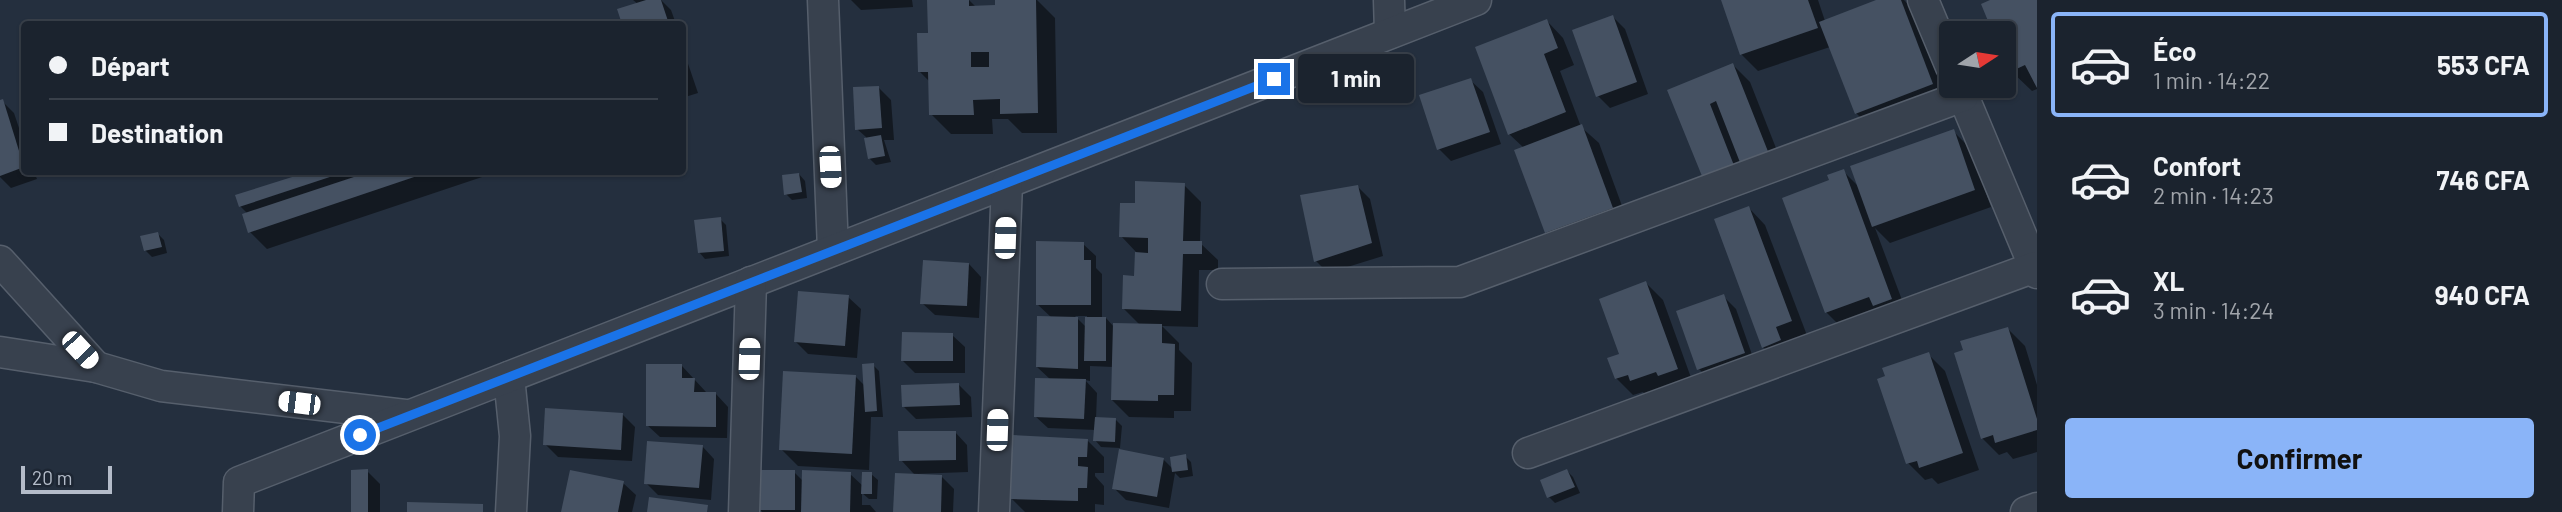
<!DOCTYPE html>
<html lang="fr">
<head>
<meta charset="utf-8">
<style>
  body { margin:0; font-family:Barlow,sans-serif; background:#242b36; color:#f1f3f6; height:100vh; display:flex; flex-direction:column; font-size:26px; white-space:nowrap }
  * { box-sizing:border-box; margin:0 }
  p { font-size:23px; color:#a0a4aa }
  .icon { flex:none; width:38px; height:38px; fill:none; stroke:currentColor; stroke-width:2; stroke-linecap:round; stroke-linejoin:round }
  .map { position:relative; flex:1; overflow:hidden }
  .details { display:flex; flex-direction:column; background:#1b232e; width:525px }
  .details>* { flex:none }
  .top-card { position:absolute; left:21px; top:21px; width:665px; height:154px; border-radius:7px; box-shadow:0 2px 5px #0004,0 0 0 2px #39404a; display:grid; align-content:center; height:154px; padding:0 28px; background:#1b232e }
  .needle { width:46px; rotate:78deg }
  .tools { position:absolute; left:1939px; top:21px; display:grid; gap:14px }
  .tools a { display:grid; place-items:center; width:77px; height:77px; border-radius:7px; background:#1b232e; box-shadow:0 2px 5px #0004,0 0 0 2px #39404a; font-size:35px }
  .scale { position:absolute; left:21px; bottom:18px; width:91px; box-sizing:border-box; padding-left:7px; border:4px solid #b4bcc9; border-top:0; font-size:19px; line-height:24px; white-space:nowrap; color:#b4bcc9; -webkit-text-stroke:5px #1d2633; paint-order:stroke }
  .end { position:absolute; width:32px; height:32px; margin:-16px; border:9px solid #1a73e8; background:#fff; box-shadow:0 0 0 4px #fff }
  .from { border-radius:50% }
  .bubble { position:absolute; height:49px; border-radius:7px; background:#1b232e; box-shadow:0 2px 5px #0004,0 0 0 2px #39404a; font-size:23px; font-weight:700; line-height:49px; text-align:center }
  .car { position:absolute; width:21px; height:42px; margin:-21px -10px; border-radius:9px; box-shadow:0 0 5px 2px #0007; background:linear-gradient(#fff 24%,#345 0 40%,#fff 0 76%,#345 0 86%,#fff 0) }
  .top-card b { display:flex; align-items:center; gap:24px; height:66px; font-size:26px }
  .top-card b+b { border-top:2px solid #39404a }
  .top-card i { width:18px; height:18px; background:#f1f3f6 }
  ul { padding:12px 0 0; list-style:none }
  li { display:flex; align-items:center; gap:21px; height:105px; margin:0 14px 10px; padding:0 14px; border:4px solid transparent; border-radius:7px }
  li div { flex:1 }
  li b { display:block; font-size:26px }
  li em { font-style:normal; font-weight:700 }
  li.current { border-color:#8ab4f8 }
  li>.icon { width:63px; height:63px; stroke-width:1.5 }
  .primary-button { display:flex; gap:14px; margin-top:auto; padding:14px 28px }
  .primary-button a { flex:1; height:80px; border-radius:7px; background:#8ab4f8; color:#111; font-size:28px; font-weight:700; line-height:80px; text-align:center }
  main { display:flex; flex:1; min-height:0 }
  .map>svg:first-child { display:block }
  .shadow { fill:#0007; fill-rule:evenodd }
  .building { fill:#455162; fill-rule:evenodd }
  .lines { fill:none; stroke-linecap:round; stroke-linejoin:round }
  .minor-casing { stroke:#565f6c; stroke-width:33 }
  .minor { stroke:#38414e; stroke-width:30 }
  .route { stroke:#1a73e8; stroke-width:9 }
</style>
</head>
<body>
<main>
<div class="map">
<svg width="2037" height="512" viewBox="0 0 2037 512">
  <rect width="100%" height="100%" fill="#242f3e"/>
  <g class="shadow">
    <polygon points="633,0 661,0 671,10 676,24 623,24 619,10 638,4"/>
    <polygon points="851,0 912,0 913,7 861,10"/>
    <polygon points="929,0 969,0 976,7 997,7 997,0 1037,0 1055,18 1057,133 1022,133 1008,119 992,119 993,134 951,134 931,114 930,82 920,72 929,34"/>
    <polygon points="1723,0 1818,0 1825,21 1881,0 1904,0 1914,11 1949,101 1873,130 1856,113 1830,47 1758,71 1741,54"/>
    <polygon points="1992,0 2037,0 2037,89 2032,91 2011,71 2004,53 2004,33 1995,33 1983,5"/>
    <polygon points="1613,17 1625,29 1648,94 1610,108 1598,96"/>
    <polygon points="1547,21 1563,38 1574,65 1560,71 1581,127 1599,143 1629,225 1563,249 1546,232 1524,148 1509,134"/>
    <polygon points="682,46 698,93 682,98"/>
    <polygon points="1733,65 1750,82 1785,171 1751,185 1670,91"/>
    <polygon points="1470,80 1483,92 1501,144 1451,161 1439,149"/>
    <polygon points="879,88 891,100 894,140 884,140 891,162 876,165 870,159 866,137 857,129"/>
    <polygon points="2,101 14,113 24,143 24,172 34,172 37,179 11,188 0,177 0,102"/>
    <polygon points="1953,131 1970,148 1991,207 1890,243 1875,228 1908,316 1843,329 1826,312 1831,181 1843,171 1859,187"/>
    <polygon points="313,172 497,172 267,249 250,232 248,214 240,206 237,196"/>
    <polygon points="799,174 805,181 807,198 792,200 786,194"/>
    <path d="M1184 185 1201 202 1200 243 1218 260V270H1199L1198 327 1162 326 1179 343V350L1192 363 1191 411H1174V418L1129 417 1112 400 1113 367 1090 366V381L1085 380 1097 393 1096 419 1116 420 1122 426 1120 448 1101 447 1095 440 1096 430 1048 428 1035 416 1051 380 1037 367 1052 318 1037 304 1083 244 1096 256V268L1102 274V318H1106L1114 327 1140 325 1124 309 1136 277 1137 253 1121 236 1137 205ZM1075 316H1087V328Z"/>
    <polygon points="1358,187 1370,199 1383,256 1328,273 1316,261"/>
    <polygon points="1749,208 1765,225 1808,338 1780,364 1763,347"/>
    <polygon points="720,219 726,225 729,256 705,259 699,252"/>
    <polygon points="158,234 164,240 167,253 152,257 145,250"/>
    <polygon points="969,264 981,277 979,318 935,315 922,303"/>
    <polygon points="1646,283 1663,300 1694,386 1648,397 1643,392 1633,395 1616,378 1621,356"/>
    <polygon points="1723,296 1736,309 1756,366 1711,381 1699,369"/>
    <polygon points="848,297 861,309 857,358 808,354 796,342"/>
    <polygon points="2008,329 2025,346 2037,385 2037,452 2013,459 2007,452 1999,455 1982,438"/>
    <polygon points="952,335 965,347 965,373 915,373 903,361"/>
    <polygon points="1928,354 1945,371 1979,470 1938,484 1932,478 1925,480 1908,463"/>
    <polygon points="873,365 879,371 883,417 871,417 869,470 798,466 781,449 856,377 865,386"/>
    <polygon points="682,366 706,392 716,394 728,407 727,438 660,437 647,425"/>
    <polygon points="958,384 971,397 972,417 916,419 904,407"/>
    <polygon points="622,414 635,427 632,461 558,457 545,444"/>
    <polygon points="955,432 967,445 968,472 914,474 901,460"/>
    <polygon points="1087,440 1104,457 1104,473 1095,473 1095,476 1104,486 1104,505 1095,504 1095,512 1025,512 1011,498"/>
    <polygon points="702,446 714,459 711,500 658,495 646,483"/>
    <polygon points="1185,456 1191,462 1193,476 1180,478 1175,473 1169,508 1126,500 1114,488 1163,459 1173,469"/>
    <polygon points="367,471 380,484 380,512 352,512"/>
    <polygon points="1567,471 1573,477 1580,493 1555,503 1549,497"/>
    <polygon points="794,472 804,482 850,474 863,486 871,474 878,480 877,499 869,499 862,493 862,505 870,505 876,512 762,512 760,509"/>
    <polygon points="942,477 954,489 953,512 895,512"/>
    <polygon points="623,483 636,495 632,512 563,512"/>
  </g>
  <g class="building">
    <polygon points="646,0 661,0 669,24 622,24 617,9"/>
    <path d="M927 0H969V6L995 5V0H1036L1038 113 1000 114V99L973 100 974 115H929L928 72H918L917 33H928ZM971 52H989V67H971Z"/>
    <polygon points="1721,0 1808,0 1818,28 1740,55"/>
    <polygon points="1876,0 1901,0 1933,84 1855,114 1819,22"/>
    <polygon points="1990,0 2037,0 2037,88 2025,65 2010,72 2004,58 2004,33 1993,33 1981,4"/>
    <polygon points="1613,15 1637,82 1596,97 1572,30"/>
    <polygon points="1547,19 1558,48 1544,54 1566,112 1508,135 1475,47"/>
    <polygon points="1733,63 1769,154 1741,165 1716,101 1710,104 1735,168 1704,181 1667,90"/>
    <polygon points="1471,78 1490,132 1437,150 1419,95"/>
    <polygon points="879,86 882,128 855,130 853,87"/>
    <polygon points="3,99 24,167 0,176 0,100"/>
    <polygon points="1582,124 1613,208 1545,233 1514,150"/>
    <polygon points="1954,129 1975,190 1872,227 1850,166"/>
    <polygon points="881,135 885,156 868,159 864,138"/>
    <polygon points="1844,169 1892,299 1873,306 1869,297 1825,313 1782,198 1829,180 1827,175"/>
    <polygon points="308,172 345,172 239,207 235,195"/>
    <polygon points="369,172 429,172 248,233 242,214"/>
    <polygon points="799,173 802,192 784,195 782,175"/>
    <polygon points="1135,181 1185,183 1183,241 1202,241 1202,254 1183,254 1181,311 1122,309 1123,275 1134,276 1135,252 1148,253 1148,238 1119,237 1120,203 1135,203"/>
    <polygon points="1358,185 1372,243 1314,262 1300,195"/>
    <polygon points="1749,206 1792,321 1776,327 1781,340 1762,348 1714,219"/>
    <polygon points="721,217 724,251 698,253 694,220"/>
    <polygon points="158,232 162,247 144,251 140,236"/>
    <polygon points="1036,241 1084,242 1084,260 1091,260 1091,305 1036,305"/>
    <polygon points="923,260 969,263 967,306 920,304"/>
    <polygon points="1646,281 1678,369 1658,376 1656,372 1630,381 1628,375 1615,379 1607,358 1619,354 1599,299"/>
    <polygon points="798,291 849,295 845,346 794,342"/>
    <polygon points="1724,294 1745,353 1697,370 1676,311"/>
    <polygon points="1037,316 1078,317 1078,369 1036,367"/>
    <polygon points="1085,317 1106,317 1106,361 1084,361"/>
    <polygon points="1113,323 1162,324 1162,343 1175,344 1174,395 1158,395 1158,401 1111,400"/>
    <polygon points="2008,327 2037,419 2037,430 1995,443 1993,435 1981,439 1954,353 1963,350 1960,341"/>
    <polygon points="902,332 953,333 953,361 901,361"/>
    <polygon points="1929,352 1963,453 1919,468 1917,461 1906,464 1877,379 1885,376 1882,368"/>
    <polygon points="874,363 877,411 865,412 862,364"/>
    <polygon points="646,364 682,364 682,378 695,378 694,392 716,392 716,427 646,426"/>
    <polygon points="783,371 856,375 852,454 779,450"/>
    <polygon points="1035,378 1086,379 1084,419 1034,417"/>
    <polygon points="959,383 960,405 902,407 901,385"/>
    <polygon points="545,408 623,413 621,450 543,445"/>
    <polygon points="1095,417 1116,418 1115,442 1093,441"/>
    <polygon points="898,431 956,431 956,460 899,461"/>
    <polygon points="1012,435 1088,439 1087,457 1078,457 1078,466 1088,467 1087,488 1078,488 1078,501 1010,499"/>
    <polygon points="647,441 703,445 699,488 644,484"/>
    <polygon points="1119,449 1164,458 1157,497 1112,489"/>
    <polygon points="1186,454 1188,470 1172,472 1170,457"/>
    <polygon points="368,469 368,512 351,512 351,470"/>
    <polygon points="1567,469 1575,487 1547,498 1540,480"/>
    <polygon points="570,470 624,481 618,512 561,512"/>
    <rect x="758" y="470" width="37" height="40"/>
    <polygon points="802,470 851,472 850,512 801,512"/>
    <polygon points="862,472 872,472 872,494 861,494"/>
    <polygon points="895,473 942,475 941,512 893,512"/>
    <polygon points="649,497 708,505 707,512 647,512"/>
    <polygon points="407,502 483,504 483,512 407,512"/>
  </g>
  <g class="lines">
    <defs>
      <g id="minor">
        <polyline points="823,0 833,250"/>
        <polyline points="1389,0 1390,33"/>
        <polyline points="1923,0 1951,67"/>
        <polyline points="1959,86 2037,273"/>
        <polyline points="0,261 96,367"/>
        <polyline points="1222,284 1460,282 1963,96"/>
        <polyline points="0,352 96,367 161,386 405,415"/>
        <polyline points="509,377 515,436 511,512"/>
        <polyline points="1528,453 2035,267"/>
        <polyline points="238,512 239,482 1476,0"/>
        <polyline points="744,512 751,282"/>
        <polyline points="994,512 1007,183"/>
        <polyline points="2026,512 2037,508"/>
      </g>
    </defs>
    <use href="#minor" class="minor-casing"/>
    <use href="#minor" class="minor"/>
  </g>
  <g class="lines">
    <polyline class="route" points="360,435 1274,79"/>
  </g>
</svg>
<div class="tools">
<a><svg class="needle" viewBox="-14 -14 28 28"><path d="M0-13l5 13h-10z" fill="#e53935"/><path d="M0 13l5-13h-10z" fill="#a0a4aa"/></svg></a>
</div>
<div class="scale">20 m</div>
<i class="end from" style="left:360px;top:435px"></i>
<i class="end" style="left:1274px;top:79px"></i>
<div class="bubble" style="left:1298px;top:54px;width:116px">1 min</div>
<i class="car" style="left:830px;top:167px;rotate:177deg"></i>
<i class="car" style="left:1005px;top:238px;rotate:2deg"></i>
<i class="car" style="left:80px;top:350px;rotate:137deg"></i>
<i class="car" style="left:749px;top:359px;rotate:2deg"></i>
<i class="car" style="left:299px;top:403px;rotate:277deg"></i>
<i class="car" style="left:997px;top:430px;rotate:2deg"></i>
<div class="top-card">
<b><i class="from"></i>Départ</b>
<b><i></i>Destination</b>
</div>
</div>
<section class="details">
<ul>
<li class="current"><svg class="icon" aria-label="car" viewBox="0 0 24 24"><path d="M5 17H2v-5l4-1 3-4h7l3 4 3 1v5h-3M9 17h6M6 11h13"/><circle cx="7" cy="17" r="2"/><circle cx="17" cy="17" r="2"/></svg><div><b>Éco</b><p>1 min · 14:22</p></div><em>553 CFA</em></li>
<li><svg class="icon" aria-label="car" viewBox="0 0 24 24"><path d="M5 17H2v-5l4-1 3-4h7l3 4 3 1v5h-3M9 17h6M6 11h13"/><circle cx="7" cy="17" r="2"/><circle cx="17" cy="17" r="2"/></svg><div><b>Confort</b><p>2 min · 14:23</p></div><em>746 CFA</em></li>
<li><svg class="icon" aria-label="car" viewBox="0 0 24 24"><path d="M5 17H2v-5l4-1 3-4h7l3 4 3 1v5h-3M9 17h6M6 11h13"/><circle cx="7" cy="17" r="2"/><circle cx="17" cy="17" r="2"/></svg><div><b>XL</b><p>3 min · 14:24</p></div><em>940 CFA</em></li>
</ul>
<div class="primary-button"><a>Confirmer</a></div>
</section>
</main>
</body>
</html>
